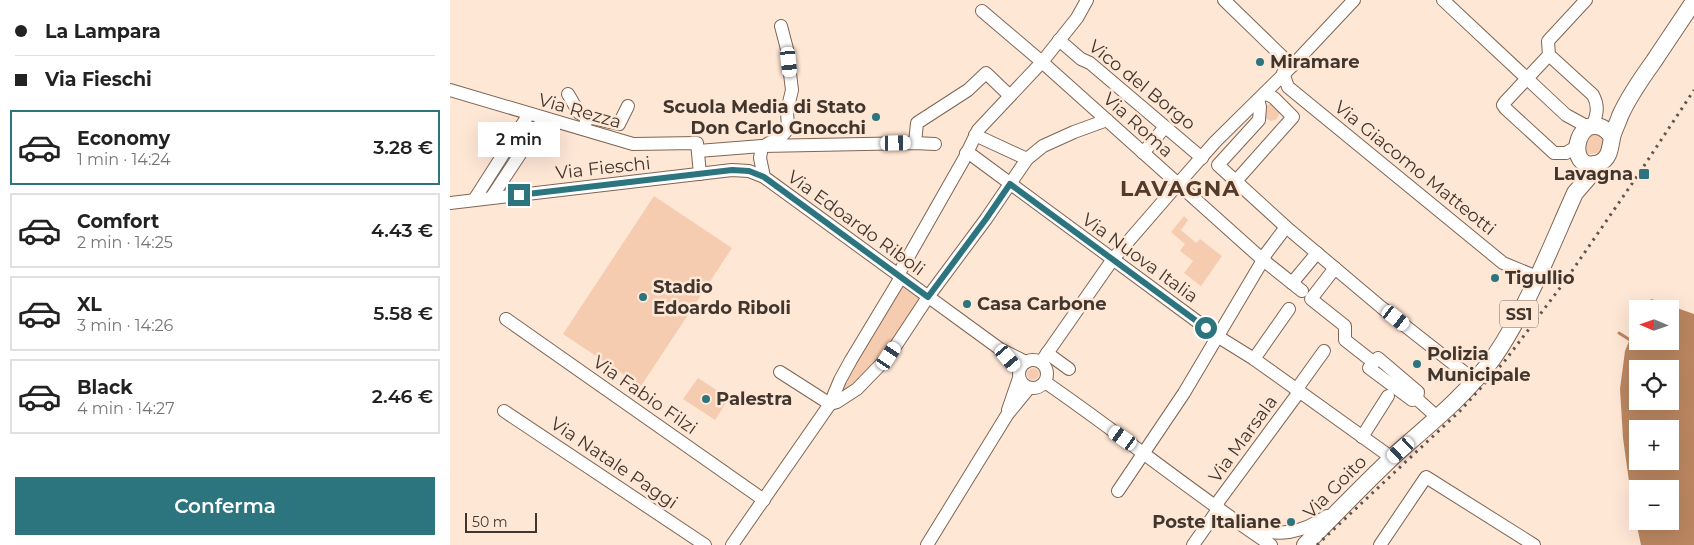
<!DOCTYPE html>
<html lang="it">
<head>
<meta charset="utf-8">
<style>
  body { margin:0; font-family:Montserrat,sans-serif; background:#f6f6f6; color:#222; height:100vh; display:flex; flex-direction:column; font-size:19px; white-space:nowrap }
  * { box-sizing:border-box; margin:0 }
  p { font-size:16px; color:#767676 }
  .icon { flex:none; width:28px; height:28px; fill:none; stroke:currentColor; stroke-width:2; stroke-linecap:round; stroke-linejoin:round }
  .map { position:relative; flex:1; overflow:hidden }
  .sheet { display:flex; flex-direction:column; background:#fff; width:450px }
  .sheet>* { flex:none }
  .top-card { display:grid; align-content:center; height:110px; padding:0 15px; background:#fff }
  .needle { width:32px; rotate:272deg }
  .fabs { position:absolute; left:1179px; top:300px; display:grid; gap:10px }
  .fabs a { display:grid; place-items:center; width:50px; height:50px; border-radius:0px; background:#fff; box-shadow:0 5px 20px #0002; font-size:25px }
  .scale { position:absolute; left:15px; bottom:12px; width:72px; box-sizing:border-box; padding-left:5px; border:2px solid #41362e; border-top:0; font-size:14px; line-height:18px; white-space:nowrap; color:#41362e; -webkit-text-stroke:4px #ffe7d6; paint-order:stroke }
  .end { position:absolute; width:22px; height:22px; margin:-11px; border:6px solid #2c747e; background:#fff; box-shadow:0 0 0 2px #fff }
  .from { border-radius:50% }
  .bubble { position:absolute; height:35px; border-radius:0px; background:#fff; box-shadow:0 5px 20px #0002; font-size:16px; font-weight:600; line-height:35px; text-align:center }
  .car { position:absolute; width:15px; height:30px; margin:-15px -8px; border-radius:6px; box-shadow:0 0 4px 1px #0007; background:linear-gradient(#fff 24%,#345 0 40%,#fff 0 76%,#345 0 86%,#fff 0) }
  .top-card b { display:flex; align-items:center; gap:18px; height:48px; font-size:19px }
  .top-card b+b { border-top:1px solid #e0e0e0 }
  .top-card i { width:12px; height:12px; background:#222 }
  ul { padding:0; list-style:none }
  li { display:flex; align-items:center; gap:15px; height:75px; margin:0 10px 8px; padding:0 5px; border:2px solid #e0e0e0; border-radius:0px }
  li div { flex:1 }
  li b { display:block; font-size:19px }
  li em { font-style:normal; font-weight:600 }
  li.selected { border-color:#2c747e }
  li>.icon { width:45px; height:45px; stroke-width:1.5 }
  .primary-button { display:flex; gap:10px; margin-top:auto; padding:10px 15px }
  .primary-button a { flex:1; height:58px; border-radius:0px; background:#2c747e; color:#fff; font-size:20px; font-weight:600; line-height:58px; text-align:center }
  main { display:flex; flex:1; min-height:0 }
  .map>svg:first-child { display:block }
  .green { fill:#f5ccb0 }
  .water { fill:#ba8660; fill-rule:evenodd }
  .lines { fill:none; stroke-linecap:round; stroke-linejoin:round }
  .stream { stroke:#ba8660; stroke-width:3 }
  .minor-casing { stroke:#7f6553; stroke-width:14 }
  .major-casing { stroke:#7f6553; stroke-width:18 }
  .minor { stroke:#fff; stroke-width:12 }
  .major { stroke:#fff; stroke-width:16 }
  .rail { stroke:#62544b; stroke-width:3; stroke-dasharray:2.5 5; stroke-linecap:butt }
  .route { stroke:#2c747e; stroke-width:6 }
  .poi-dot { fill:#2c747e; stroke:#ffe7d6; stroke-width:2 }
  .labels { text-anchor:middle; dominant-baseline:central; stroke-width:5; stroke-linejoin:round; paint-order:stroke }
  .shield { fill:#ffe7d6; stroke:#7a6b60; stroke-width:1 }
  .shield-label { font-size:16px; font-weight:bold; fill:#41362e }
  .poi-label { font-size:18px; font-weight:bold; fill:#41362e; stroke:#ffe7d6; text-anchor:start }
  .street-label { font-size:18px; fill:#41362e; stroke:#ffe7d6 }
  .district-label { font-size:22px; font-weight:bold; letter-spacing:1px; fill:#523b2a; stroke:#ffe7d6 }
</style>
</head>
<body>
<main>
<section class="sheet">
<div class="top-card">
<b><i class="from"></i>La Lampara</b>
<b><i></i>Via Fieschi</b>
</div>
<ul>
<li class="selected"><svg class="icon" aria-label="car" viewBox="0 0 24 24"><path d="M5 17H2v-5l4-1 3-4h7l3 4 3 1v5h-3M9 17h6M6 11h13"/><circle cx="7" cy="17" r="2"/><circle cx="17" cy="17" r="2"/></svg><div><b>Economy</b><p>1 min · 14:24</p></div><em>3.28 €</em></li>
<li><svg class="icon" aria-label="car" viewBox="0 0 24 24"><path d="M5 17H2v-5l4-1 3-4h7l3 4 3 1v5h-3M9 17h6M6 11h13"/><circle cx="7" cy="17" r="2"/><circle cx="17" cy="17" r="2"/></svg><div><b>Comfort</b><p>2 min · 14:25</p></div><em>4.43 €</em></li>
<li><svg class="icon" aria-label="car" viewBox="0 0 24 24"><path d="M5 17H2v-5l4-1 3-4h7l3 4 3 1v5h-3M9 17h6M6 11h13"/><circle cx="7" cy="17" r="2"/><circle cx="17" cy="17" r="2"/></svg><div><b>XL</b><p>3 min · 14:26</p></div><em>5.58 €</em></li>
<li><svg class="icon" aria-label="car" viewBox="0 0 24 24"><path d="M5 17H2v-5l4-1 3-4h7l3 4 3 1v5h-3M9 17h6M6 11h13"/><circle cx="7" cy="17" r="2"/><circle cx="17" cy="17" r="2"/></svg><div><b>Black</b><p>4 min · 14:27</p></div><em>2.46 €</em></li>
</ul>
<div class="primary-button"><a>Conferma</a></div>
</section>
<div class="map">
<svg width="1244" height="545" viewBox="0 0 1244 545">
  <rect width="100%" height="100%" fill="#ffe7d6"/>
  <g class="green">
    <polygon points="822,103 830,112 827,119 821,121 815,118 814,107"/>
    <path d="M1145 133 1153 135 1154 142 1149 153 1138 154C1132 146 1137 137 1145 133Z"/>
    <polygon points="204,196 282,248 191,386 113,334"/>
    <polygon points="734,216 738,220 731,230 746,243 750,239 772,256 751,286 734,273 743,261 730,251 735,244 721,232"/>
    <polygon points="452,281 474,297 437,355 406,388 383,401"/>
    <circle cx="583" cy="374" r="6"/>
    <polygon points="248,378 279,398 265,420 233,399"/>
  </g>
  <path class="water" d="M1201 299 1244 314V545H1191L1182 503 1173 438 1170 389 1175 351 1187 322 1188 341H1220V309H1195ZM1188 369H1220V401H1188ZM1188 429H1220V461H1188ZM1188 489H1220V521H1188Z"/>
  <g class="lines">
    <polyline class="stream" points="1169,333 1180,340"/>
    <defs>
      <g id="minor">
        <polyline points="774,0 842,66"/>
        <polyline points="993,0 1116,115 1138,127"/>
        <polyline points="532,11 592,62 813,260 852,291"/>
        <polyline points="609,40 631,59 640,63 752,158"/>
        <polyline points="1099,55 1098,41 1136,0"/>
        <polyline points="833,73 838,87 1053,263 1087,277"/>
        <polyline points="0,90 183,144 247,143 250,174"/>
        <polyline points="118,94 129,113 137,117 135,125"/>
        <polyline points="808,100 810,107 809,120 768,165 836,227 931,307 1024,380"/>
        <polyline points="137,117 169,124 178,106"/>
        <polyline points="525,135 577,159"/>
        <polyline points="465,143 467,123 518,90 536,73 560,96"/>
        <polyline points="317,144 331,137 338,129 337,111 342,90 337,49 331,26"/>
        <polyline points="312,146 310,158 314,177"/>
        <path d="M1126 147 1116 153H1104L1055 108 1053 105 1055 102 1099 55 1143 95C1149 106 1147 114 1143 125"/>
        <polyline points="248,151 312,146 465,143 485,144"/>
        <polyline points="516,153 523,156 767,336 804,359 942,458"/>
        <polyline points="693,153 715,127"/>
        <polyline points="786,181 843,117 824,98 815,93"/>
        <polyline points="41,198 94,118"/>
        <polyline points="24,200 79,114"/>
        <polyline points="0,203 282,170 299,171 314,177 550,349 576,362"/>
        <polyline points="812,259 836,227"/>
        <polyline points="885,268 861,299 895,326 895,340 923,362"/>
        <polyline points="448,275 514,159 528,130 592,62 627,18 637,0"/>
        <polyline points="842,283 867,253"/>
        <polyline points="56,319 314,500"/>
        <polyline points="597,353 619,369"/>
        <polyline points="804,359 839,309"/>
        <circle cx="583" cy="374" r="14"/>
        <polyline points="591,362 663,259 728,184 765,142 842,66 904,0"/>
        <polyline points="330,372 380,404"/>
        <path d="M595 382C672 435 744 494 821 545"/>
        <polyline points="846,390 874,351"/>
        <polyline points="967,399 962,400 919,368 928,358 968,392 967,399 987,417"/>
        <polyline points="380,404 387,402 407,389 439,356 478,297 536,219 577,159 593,146 624,132 657,120"/>
        <polyline points="558,410 569,378"/>
        <polyline points="54,411 255,545"/>
        <polyline points="912,437 938,396"/>
        <polyline points="668,491 734,393 813,260"/>
        <polyline points="765,506 849,392"/>
        <path d="M801 528C829 537 852 533 877 516"/>
        <polyline points="282,545 380,404 390,380 401,360 451,277"/>
        <polyline points="477,545 557,415 579,388"/>
        <polyline points="743,545 769,508"/>
        <polyline points="930,545 976,477 1084,545"/>
      </g>
      <g id="major">
        <path d="M1162 137C1156 128 1149 124 1138 127 1121 139 1124 172 1149 163 1160 159 1160 147 1162 138 1163 131 1168 123 1170 116 1179 96 1191 79 1204 61 1217 41 1231 21 1244 1"/>
        <path d="M855 545C885 514 915 483 947 453 981 423 1017 394 1044 357 1077 309 1101 246 1125 193L1138 178 1145 164"/>
      </g>
    </defs>
    <use href="#minor" class="minor-casing"/>
    <use href="#major" class="major-casing"/>
    <use href="#minor" class="minor"/>
    <use href="#major" class="major"/>
    <polyline class="rail" points="867,545 1011,410 1054,362 1113,284 1190,172 1244,90"/>
  </g>
  <g class="lines">
    <polyline class="route" points="69,195 282,170 299,171 314,177 478,297 536,219 560,184 756,328"/>
  </g>
  <g class="poi-dot">
    <circle cx="810" cy="62" r="5"/>
    <circle cx="426" cy="117" r="5"/>
    <rect x="1188" y="168" width="12" height="12" rx="2.5"/>
    <circle cx="1045" cy="278" r="5"/>
    <circle cx="193" cy="297" r="5"/>
    <circle cx="517" cy="304" r="5"/>
    <circle cx="967" cy="364" r="5"/>
    <circle cx="256" cy="399" r="5"/>
    <circle cx="841" cy="522" r="5"/>
  </g>
  <g class="labels">
    <rect class="shield" x="1050" y="300.5" width="38" height="27" rx="4"/>
    <g class="shield-label">
      <text x="1069" y="314">SS1</text>
    </g>
    <g class="poi-label">
      <text x="820" y="62">Miramare</text>
      <text x="416" y="107" text-anchor="end">Scuola Media di Stato<tspan x="416" dy="21">Don Carlo Gnocchi</tspan></text>
      <text x="1183" y="174" text-anchor="end">Lavagna</text>
      <text x="1055" y="278">Tigullio</text>
      <text x="203" y="287">Stadio<tspan x="203" dy="21">Edoardo Riboli</tspan></text>
      <text x="527" y="304">Casa Carbone</text>
      <text x="977" y="354">Polizia<tspan x="977" dy="21">Municipale</tspan></text>
      <text x="266" y="399">Palestra</text>
      <text x="831" y="522" text-anchor="end">Poste Italiane</text>
    </g>
    <g class="street-label">
      <text transform="translate(692 85) rotate(39)">Vico del Borgo</text>
      <text transform="translate(130 111) rotate(16)">Via Rezza</text>
      <text transform="translate(688 125) rotate(42)">Via Roma</text>
      <text transform="translate(153 168) rotate(-6)">Via Fieschi</text>
      <text transform="translate(965 168) rotate(39)">Via Giacomo Matteotti</text>
      <text transform="translate(406 223) rotate(36)">Via Edoardo Riboli</text>
      <text transform="translate(690 258) rotate(36)">Via Nuova Italia</text>
      <text transform="translate(195 395) rotate(35)">Via Fabio Filzi</text>
      <text transform="translate(793 439) rotate(-54)">Via Marsala</text>
      <text transform="translate(164 463) rotate(34)">Via Natale Paggi</text>
      <text transform="translate(885 487) rotate(-45)">Via Goito</text>
    </g>
    <g class="district-label">
      <text x="730" y="188">LAVAGNA</text>
    </g>
  </g>
</svg>
<div class="fabs">
<a><svg class="needle" viewBox="-14 -14 28 28"><path d="M0-13l5 13h-10z" fill="#e53935"/><path d="M0 13l5-13h-10z" fill="#767676"/></svg></a>
<a><svg class="icon" aria-label="locate" viewBox="0 0 24 24"><circle cx="12" cy="12" r="6"/><path d="M12 2v4M12 18v4M2 12h4M18 12h4"/></svg></a>
<a>+</a>
<a>−</a>
</div>
<div class="scale">50 m</div>
<i class="end from" style="left:756px;top:328px"></i>
<i class="end" style="left:69px;top:195px"></i>
<div class="bubble" style="left:28px;top:122px;width:82px">2 min</div>
<i class="car" style="left:339px;top:62px;rotate:174deg"></i>
<i class="car" style="left:446px;top:143px;rotate:89deg"></i>
<i class="car" style="left:946px;top:318px;rotate:128deg"></i>
<i class="car" style="left:439px;top:356px;rotate:34deg"></i>
<i class="car" style="left:558px;top:358px;rotate:140deg"></i>
<i class="car" style="left:673px;top:438px;rotate:305deg"></i>
<i class="car" style="left:951px;top:450px;rotate:228deg"></i>
</div>
</main>
</body>
</html>
